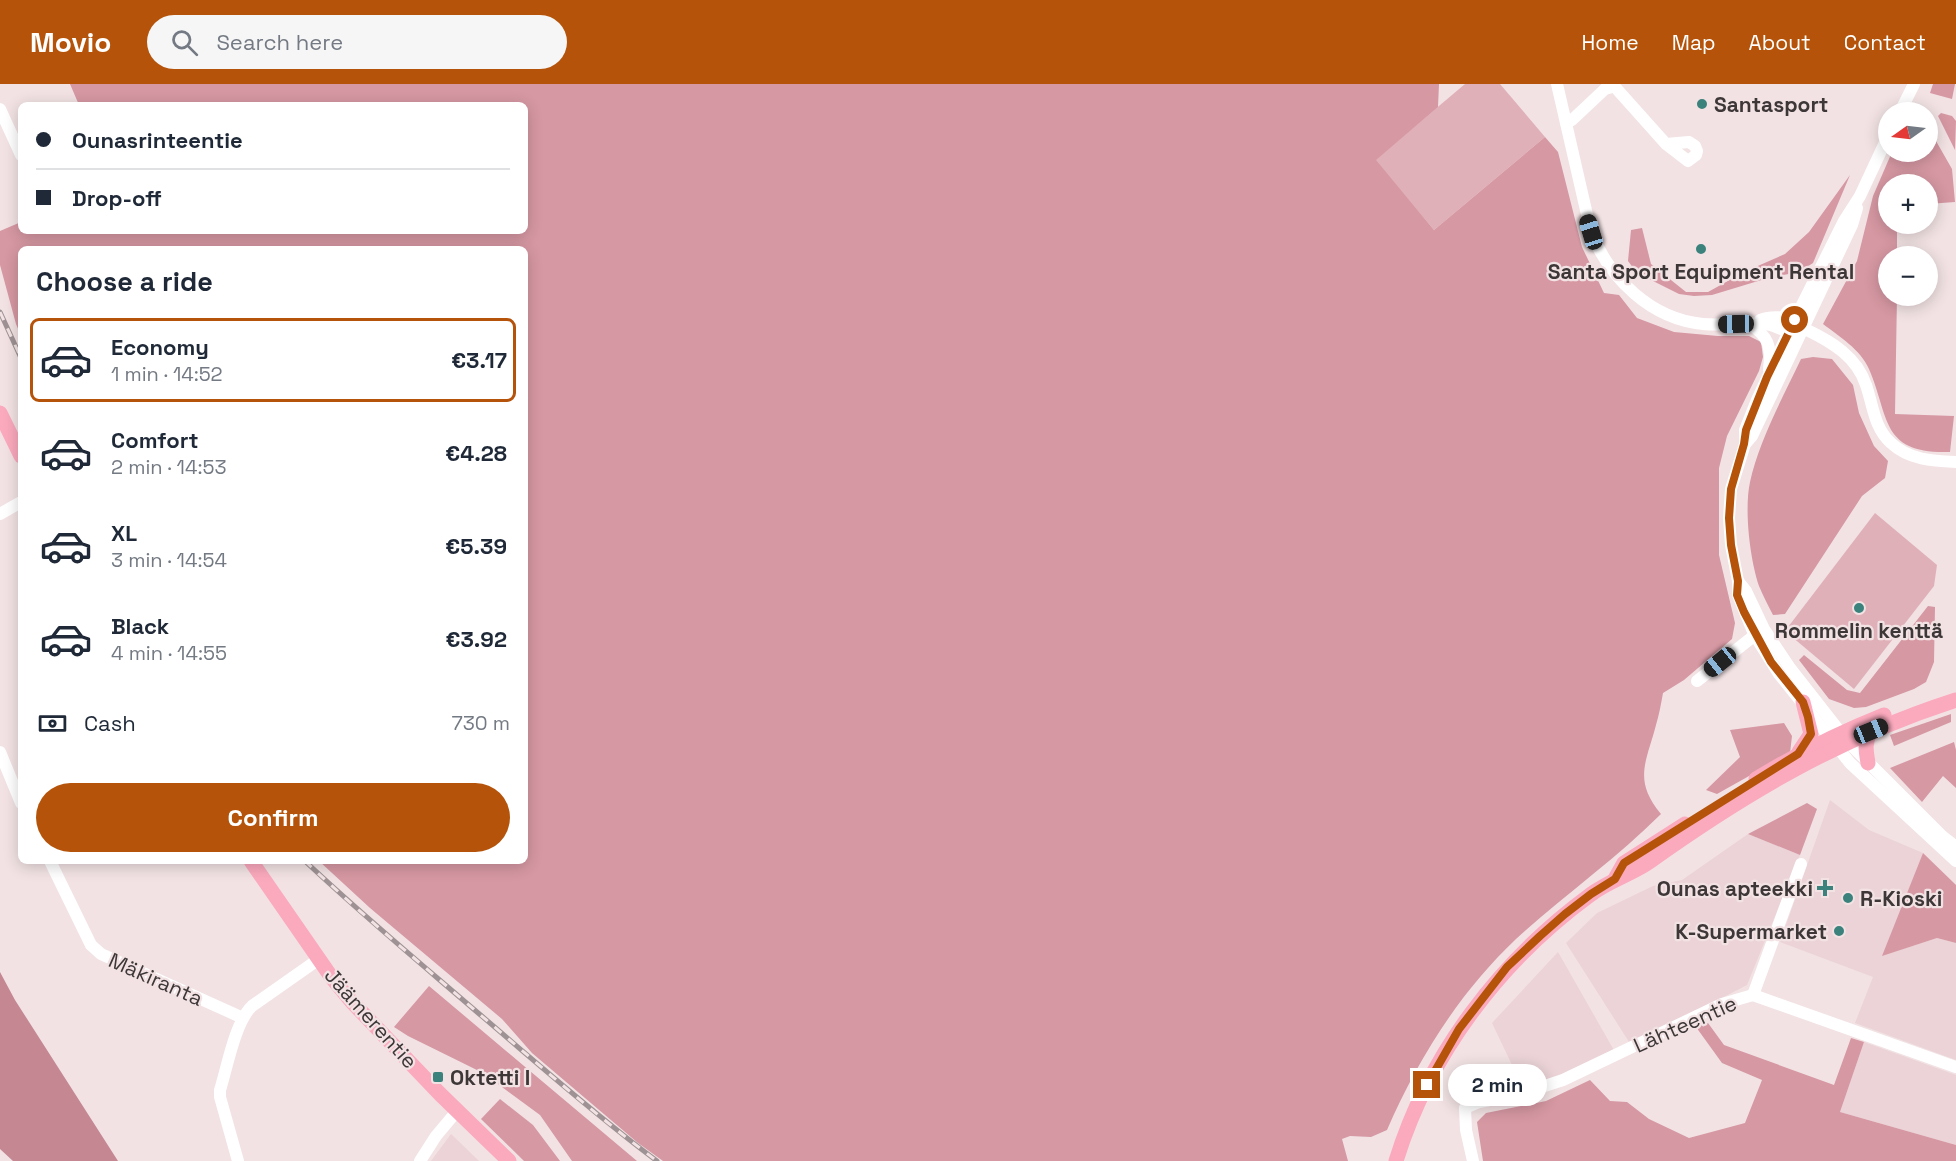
<!DOCTYPE html>
<html lang="en">
<head>
<meta charset="utf-8">
<style>
  body { margin:0; font-family:"Space Grotesk",sans-serif; background:#f6f6f7; color:#1f2937; height:100vh; display:flex; flex-direction:column; font-size:22px; white-space:nowrap }
  * { box-sizing:border-box; margin:0 }
  p { font-size:20px; color:#747a83 }
  .icon { flex:none; width:33px; height:33px; fill:none; stroke:currentColor; stroke-width:2; stroke-linecap:round; stroke-linejoin:round }
  .map { position:relative; flex:1; overflow:hidden }
  .details { position:absolute; left:18px; top:162px; width:510px; height:618px; display:flex; flex-direction:column; background:#fff; border-radius:9px; box-shadow:0 3px 15px #0003 }
  .details>* { flex:none }
  .guide { position:absolute; left:18px; top:18px; width:510px; height:132px; border-radius:9px; box-shadow:0 3px 15px #0003; display:grid; align-content:center; height:132px; padding:0 18px; background:#fff }
  .needle { width:39px; rotate:256deg }
  .controls { position:absolute; left:1878px; top:18px; display:grid; gap:12px }
  .controls a { display:grid; place-items:center; width:60px; height:60px; border-radius:50%; background:#fff; box-shadow:0 3px 15px #0003; font-size:30px }
  .end { position:absolute; width:27px; height:27px; margin:-14px; border:8px solid #b45309; background:#fff; box-shadow:0 0 0 3px #fff }
  .from { border-radius:50% }
  .bubble { position:absolute; height:42px; border-radius:21px; background:#fff; box-shadow:0 3px 15px #0003; font-size:20px; font-weight:700; line-height:42px; text-align:center }
  .car { position:absolute; width:18px; height:36px; margin:-18px -9px; border-radius:8px; box-shadow:0 0 4px 2px #0007; background:linear-gradient(#222 24%,#8ab4d8 0 40%,#222 0 76%,#8ab4d8 0 86%,#222 0) }
  .guide b { display:flex; align-items:center; gap:21px; height:57px; font-size:22px }
  .guide b+b { border-top:2px solid #e0e1e3 }
  .guide i { width:15px; height:15px; background:#1f2937 }
  ul { padding:0; list-style:none }
  li { display:flex; align-items:center; gap:18px; height:84px; margin:0 12px 9px; padding:0 6px; border:3px solid transparent; border-radius:9px }
  li div { flex:1 }
  li b { display:block; font-size:22px }
  li em { font-style:normal; font-weight:700 }
  li.selected { border-color:#b45309 }
  li>.icon { width:54px; height:54px; stroke-width:1.5 }
  h2 { padding:0 18px; font-size:27px; line-height:72px }
  .pay { display:flex; align-items:center; gap:15px; height:66px; padding:0 18px; font-size:22px }
  .pay p { margin-inline-start:auto }
  .action { display:flex; gap:12px; margin-top:auto; padding:12px 18px }
  .action a { flex:1; height:69px; border-radius:36px; background:#b45309; color:#fff; font-size:24px; font-weight:700; line-height:69px; text-align:center }
  header { display:flex; align-items:center; gap:36px; box-sizing:border-box; height:84px; padding:0 30px; background:#b45309; color:#fff }
  header strong { font-size:28px }
  nav { display:flex; gap:33px; margin-inline-start:auto; font-size:21px }
  .search { width:420px; height:54px; background:#f6f6f7; display:flex; align-items:center; gap:15px; box-sizing:border-box; padding:0 21px; border-radius:33px; color:#747a83; font-size:22px }
  .map>svg:first-child { display:block }
  .built { fill:#ebd3d7 }
  .green { fill:#e0b0b8 }
  .forest { fill:#d698a3 }
  .water { fill:#c58893 }
  .lines { fill:none; stroke-linecap:round; stroke-linejoin:round }
  .minor { stroke:#fff; stroke-width:12 }
  .major { stroke:#fba9bd; stroke-width:15 }
  .rail-casing { stroke:#9e9294; stroke-width:5 }
  .rail { stroke:#f2e2e4; stroke-width:3; stroke-dasharray:9; stroke-linecap:butt }
  .route { stroke:#b45309; stroke-width:8 }
  .poi-dot { fill:#3b827c; stroke:#f2e2e4; stroke-width:2 }
  .labels { text-anchor:middle; dominant-baseline:central; stroke-width:4.5; stroke-linejoin:round; paint-order:stroke }
  .poi-label { font-size:21px; font-weight:bold; fill:#3d3738; stroke:#f2e2e4; text-anchor:start }
  .street-label { font-size:21px; fill:#3d3738; stroke:#f2e2e4 }
</style>
</head>
<body>
<header>
<strong>Movio</strong>
<div class="search"><svg class="icon" aria-label="search" viewBox="0 0 24 24"><circle cx="10" cy="10" r="6"/><path d="M15 15l6 6"/></svg>Search here</div>
<nav><a>Home</a><a>Map</a><a>About</a><a>Contact</a></nav>
</header>
<div class="map">
<svg width="1956" height="1077" viewBox="0 0 1956 1077">
  <rect width="100%" height="100%" fill="#f2e2e4"/>
  <g class="built">
    <polygon points="1830,716 1869,746 1923,769 1883,871 1937,854 1956,859 1956,976 1855,939 1873,893 1780,858"/>
    <polygon points="1748,750 1800,771 1747,901 1631,961 1566,859 1597,829 1653,802 1682,796"/>
    <polygon points="1558,868 1615,968 1551,995 1522,1002 1492,939"/>
    <polygon points="1864,958 1956,991 1956,1061 1840,1028"/>
    <polygon points="451,1050 479,1077 431,1077"/>
  </g>
  <g class="green">
    <polygon points="1465,0 1500,0 1545,53 1434,146 1375,76"/>
    <polygon points="1875,429 1937,481 1934,502 1854,605 1785,547"/>
  </g>
  <g class="forest">
    <path d="M70 0H1439L1438 23 1376 76 1434 146 1545 53 1558 68 1582 163 1604 209 1619 211 1637 234 1674 248 1718 252H1749L1761 258 1763 273 1759 287 1727 352 1719 384V471L1735 539 1732 555 1684 596 1663 609C1661 620 1659 631 1656 641 1646 679 1633 696 1661 730 1616 775 1563 812 1516 855 1459 909 1418 975 1387 1046L1371 1053 1350 1052 1342 1055 1348 1077H663L638 1059 532 969 502 935 370 824 319 777H525V165H21V252L16 240 0 181V147L21 138V147H525V21H79Z"/>
    <polygon points="1933,0 1955,0 1952,15 1930,9"/>
    <polygon points="1941,29 1952,32 1956,37 1955,66 1938,32"/>
    <path d="M1928 43 1952 85 1955 118 1928 120V100H1888V140H1897V172H1888V212H1897L1895 330 1954 332 1950 368C1880 370 1890 334 1869 285 1860 265 1840 253 1823 240L1857 177 1873 112 1892 68H1928Z"/>
    <polygon points="1850,91 1813,179 1799,188 1768,194 1712,211 1694,212 1679,210 1637,189 1628,177 1631,146 1642,144 1651,180 1686,208 1708,208 1744,188 1785,170 1809,148"/>
    <path d="M1813 273 1832 275 1853 301 1859 329 1874 362 1888 377 1885 394 1862 412 1785 530 1773 531C1768 521 1763 512 1759 502 1750 475 1744 426 1750 398 1759 357 1783 313 1801 275Z"/>
    <polygon points="1928,522 1935,523 1934,578 1926,598 1914,605 1866,623 1854,624 1829,615 1799,576 1804,571 1847,606 1860,609"/>
    <polygon points="1951,630 1951,638 1894,662 1890,651"/>
    <polygon points="1784,639 1792,652 1790,669 1717,710 1706,706 1740,673 1730,646"/>
    <polygon points="1954,658 1956,666 1956,704 1943,692 1922,718 1890,684"/>
    <polygon points="1807,719 1817,725 1800,771 1748,750"/>
    <polygon points="1923,769 1956,801 1956,859 1937,854 1882,872"/>
    <polygon points="429,902 637,1077 572,1077 540,1031 483,989 408,952 394,943"/>
    <polygon points="1708,939 1724,961 1834,1001 1851,954 1864,958 1840,1028 1956,1061 1956,1077 1483,1077 1477,1038 1486,1029 1546,1017 1590,996 1610,1017 1627,1018 1649,1035 1689,1054 1745,1039 1762,996 1722,979 1696,943"/>
    <polygon points="500,1015 533,1041 560,1077 524,1077 481,1035"/>
  </g>
  <polygon class="water" points="0,888 15,916 118,1077 13,1077 0,1065"/>
  <g class="lines">
    <g class="minor">
      <path d="M1557 0 1591 148C1610 195 1651 235 1703 240 1723 242 1744 238 1764 240 1773 240 1782 247 1790 247 1794 247 1799 245 1804 244"/>
      <polyline points="1612,3 1615,3 1666,60 1688,77 1696,71 1697,67 1695,62 1689,58 1666,60"/>
      <polyline points="0,25 21,71"/>
      <polyline points="1900,28 1914,0"/>
      <polyline points="1566,39 1572,36 1605,5 1612,3"/>
      <polyline points="1888,52 1860,112 1844,137 1789,247 1757,316 1745,346 1745,360 1731,405 1729,434 1731,461 1738,497 1738,511 1754,550 1779,590 1850,679 1956,777"/>
      <path d="M1760 236C1770 232 1786 232 1796 238 1800 240 1803 243 1807 246 1832 258 1857 273 1866 301 1873 321 1874 344 1891 359 1909 376 1933 377 1956 378"/>
      <path d="M1750 240C1768 252 1772 263 1769 285"/>
      <polyline points="1745,360 1752,352 1852,141 1857,124"/>
      <polyline points="0,430 21,418"/>
      <polyline points="1738,497 1746,507 1764,545 1790,584 1848,658 1942,752 1956,763"/>
      <polyline points="1697,597 1760,547"/>
      <polyline points="0,668 21,719"/>
      <polyline points="50,777 91,861 101,870 243,934"/>
      <polyline points="1753,911 1801,780"/>
      <path d="M238 1077 220 1013V1006C227 984 235 938 252 922L319 875"/>
      <polyline points="420,1077 436,1052 457,1027"/>
      <polyline points="1473,1077 1466,1046 1465,1024 1479,1018 1517,1011 1563,996 1722,920 1753,911 1956,983"/>
    </g>
    <g class="major">
      <polyline points="0,329 21,372"/>
      <polyline points="1799,668 1811,650 1803,618"/>
      <path d="M1868 679C1866 667 1864 658 1871 647"/>
      <path d="M1756 695C1797 670 1839 649 1884 631"/>
      <polyline points="251,777 332,894 352,918 440,1010 509,1077"/>
      <polyline points="1615,795 1624,779 1685,740"/>
      <path d="M1396 1077C1429 970 1500 877 1590 811 1608 797 1630 791 1649 778 1747 708 1841 653 1956 616"/>
    </g>
    <defs>
      <g id="rail">
        <polyline points="0,228 21,274"/>
        <path d="M305 777C360 829 419 878 477 928 536 978 594 1030 657 1077"/>
      </g>
    </defs>
    <use href="#rail" class="rail-casing"/>
    <use href="#rail" class="rail"/>
  </g>
  <g class="lines">
    <polyline class="route" points="1427,1001 1459,945 1507,883 1540,852 1565,830 1591,810 1615,795 1624,779 1798,670 1811,650 1808,633 1803,618 1771,578 1744,528 1737,511 1738,497 1731,461 1729,434 1731,405 1744,360 1746,346 1767,293 1795,236"/>
  </g>
  <g class="poi-dot">
    <circle cx="1702" cy="20" r="6"/>
    <circle cx="1701" cy="165" r="6"/>
    <circle cx="1859" cy="524" r="6"/>
    <path d="M1822 795h6v6h6v6h-6v6h-6v-6h-6v-6h6z"/>
    <circle cx="1848" cy="814" r="6"/>
    <circle cx="1839" cy="847" r="6"/>
    <rect x="432" y="987" width="12" height="12" rx="3"/>
  </g>
  <g class="labels">
    <g class="poi-label">
      <text x="1714" y="20">Santasport</text>
      <text x="1701" y="187" text-anchor="middle">Santa Sport Equipment Rental</text>
      <text x="1859" y="546" text-anchor="middle">Rommelin kenttä</text>
      <text x="1813" y="804" text-anchor="end">Ounas apteekki</text>
      <text x="1860" y="814">R-Kioski</text>
      <text x="1827" y="847" text-anchor="end">K-Supermarket</text>
      <text x="450" y="993">Oktetti I</text>
    </g>
    <g class="street-label">
      <text transform="translate(156 895) rotate(24)">Mäkiranta</text>
      <text transform="translate(371 934) rotate(48)">Jäämerentie</text>
      <text transform="translate(1685 940) rotate(-24)">Lähteentie</text>
    </g>
  </g>
</svg>
<div class="controls">
<a><svg class="needle" viewBox="-14 -14 28 28"><path d="M0-13l5 13h-10z" fill="#e53935"/><path d="M0 13l5-13h-10z" fill="#747a83"/></svg></a>
<a>+</a>
<a>−</a>
</div>
<i class="end from" style="left:1795px;top:236px"></i>
<i class="end" style="left:1427px;top:1001px"></i>
<div class="bubble" style="left:1448px;top:980px;width:99px">2 min</div>
<i class="car" style="left:1591px;top:148px;rotate:343deg"></i>
<i class="car" style="left:1736px;top:240px;rotate:269deg"></i>
<i class="car" style="left:1720px;top:578px;rotate:231deg"></i>
<i class="car" style="left:1871px;top:647px;rotate:68deg"></i>
<div class="guide">
<b><i class="from"></i>Ounasrinteentie</b>
<b><i></i>Drop-off</b>
</div>
<section class="details">
<h2>Choose a ride</h2>
<ul>
<li class="selected"><svg class="icon" aria-label="car" viewBox="0 0 24 24"><path d="M5 17H2v-5l4-1 3-4h7l3 4 3 1v5h-3M9 17h6M6 11h13"/><circle cx="7" cy="17" r="2"/><circle cx="17" cy="17" r="2"/></svg><div><b>Economy</b><p>1 min · 14:52</p></div><em>€3.17</em></li>
<li><svg class="icon" aria-label="car" viewBox="0 0 24 24"><path d="M5 17H2v-5l4-1 3-4h7l3 4 3 1v5h-3M9 17h6M6 11h13"/><circle cx="7" cy="17" r="2"/><circle cx="17" cy="17" r="2"/></svg><div><b>Comfort</b><p>2 min · 14:53</p></div><em>€4.28</em></li>
<li><svg class="icon" aria-label="car" viewBox="0 0 24 24"><path d="M5 17H2v-5l4-1 3-4h7l3 4 3 1v5h-3M9 17h6M6 11h13"/><circle cx="7" cy="17" r="2"/><circle cx="17" cy="17" r="2"/></svg><div><b>XL</b><p>3 min · 14:54</p></div><em>€5.39</em></li>
<li><svg class="icon" aria-label="car" viewBox="0 0 24 24"><path d="M5 17H2v-5l4-1 3-4h7l3 4 3 1v5h-3M9 17h6M6 11h13"/><circle cx="7" cy="17" r="2"/><circle cx="17" cy="17" r="2"/></svg><div><b>Black</b><p>4 min · 14:55</p></div><em>€3.92</em></li>
</ul>
<div class="pay"><svg class="icon" aria-label="cash" viewBox="0 0 24 24"><path d="M3 7h18v10H3z"/><circle cx="12" cy="12" r="2"/></svg>Cash<p>730 m</p></div>
<div class="action"><a>Confirm</a></div>
</section>
</div>
</body>
</html>
